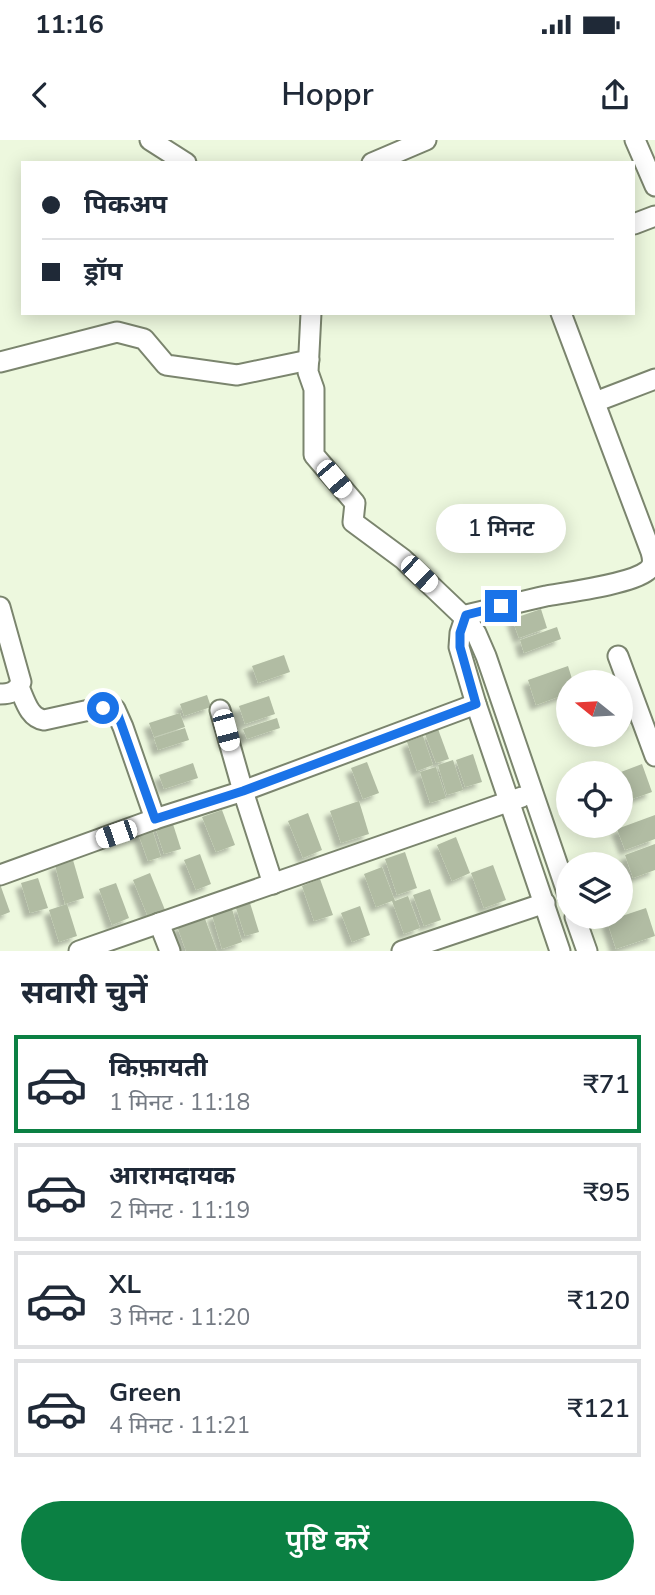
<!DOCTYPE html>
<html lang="hi">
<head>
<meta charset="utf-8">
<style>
  body { margin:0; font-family:"Nunito Sans","Noto Sans Devanagari",sans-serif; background:#f6f6f7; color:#1f2937; height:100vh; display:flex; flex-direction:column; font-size:26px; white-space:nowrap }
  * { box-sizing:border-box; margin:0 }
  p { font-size:23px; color:#747a83 }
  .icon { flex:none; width:38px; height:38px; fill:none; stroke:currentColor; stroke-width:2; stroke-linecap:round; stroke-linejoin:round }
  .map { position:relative; height:811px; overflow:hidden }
  .sheet { display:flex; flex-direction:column; background:#fff; flex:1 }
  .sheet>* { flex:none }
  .guide { position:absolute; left:21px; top:21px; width:614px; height:154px; border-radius:0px; box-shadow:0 4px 18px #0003; display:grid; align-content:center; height:154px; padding:0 21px; background:#fff }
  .needle { width:46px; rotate:288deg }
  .tools { position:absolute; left:556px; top:530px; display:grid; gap:14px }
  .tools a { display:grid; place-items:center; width:77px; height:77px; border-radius:50%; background:#fff; box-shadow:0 4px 18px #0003; font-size:35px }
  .end { position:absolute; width:32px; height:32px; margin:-16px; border:9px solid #1a73e8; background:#fff; box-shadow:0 0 0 4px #fff }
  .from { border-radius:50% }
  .bubble { position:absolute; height:49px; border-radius:24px; background:#fff; box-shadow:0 4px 18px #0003; font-size:23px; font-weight:600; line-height:49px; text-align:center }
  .car { position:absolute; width:21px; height:42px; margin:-21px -10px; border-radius:9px; box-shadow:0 0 5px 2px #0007; background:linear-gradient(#fff 24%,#345 0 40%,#fff 0 76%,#345 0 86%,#fff 0) }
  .guide b { display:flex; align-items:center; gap:24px; height:66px; font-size:26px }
  .guide b+b { border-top:2px solid #e0e1e3 }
  .guide i { width:18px; height:18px; background:#1f2937 }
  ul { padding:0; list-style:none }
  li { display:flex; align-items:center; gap:21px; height:98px; margin:0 14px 10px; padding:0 7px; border:4px solid #e0e1e3; border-radius:0px }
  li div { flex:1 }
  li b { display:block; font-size:26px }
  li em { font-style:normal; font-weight:600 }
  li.active { border-color:#0b8043 }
  li>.icon { width:63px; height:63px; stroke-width:1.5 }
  h2 { padding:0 21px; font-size:32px; line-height:84px }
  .primary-button { display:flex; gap:14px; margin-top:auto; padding:14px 21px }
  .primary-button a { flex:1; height:80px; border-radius:42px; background:#0b8043; color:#fff; font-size:28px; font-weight:600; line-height:80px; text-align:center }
  .status { display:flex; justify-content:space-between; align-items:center; height:49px; padding:0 35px; background:#fff; direction:ltr }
  .status svg { height:19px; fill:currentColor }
  header { display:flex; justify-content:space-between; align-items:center; height:91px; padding:0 21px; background:#fff; font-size:32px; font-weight:600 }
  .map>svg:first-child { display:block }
  .building { fill:#b1bca3; filter:url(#shadow) }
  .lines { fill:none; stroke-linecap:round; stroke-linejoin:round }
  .minor-casing { stroke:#7b856e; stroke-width:23 }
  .minor { stroke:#fff; stroke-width:19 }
  .route { stroke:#1a73e8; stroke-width:9 }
</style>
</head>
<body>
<div class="status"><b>11:16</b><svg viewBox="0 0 49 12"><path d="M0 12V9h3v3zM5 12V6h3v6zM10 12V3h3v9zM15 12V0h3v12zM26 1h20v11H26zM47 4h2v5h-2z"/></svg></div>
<header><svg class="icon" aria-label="back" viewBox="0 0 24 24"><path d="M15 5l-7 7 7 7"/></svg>Hoppr<svg class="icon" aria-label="share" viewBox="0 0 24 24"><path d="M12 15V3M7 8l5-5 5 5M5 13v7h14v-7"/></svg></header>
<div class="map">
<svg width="655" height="811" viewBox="0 0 655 811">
  <defs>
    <filter id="shadow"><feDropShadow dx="-5.5" dy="5.5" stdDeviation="2" flood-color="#0004"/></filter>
  </defs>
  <rect width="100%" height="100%" fill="#edf8de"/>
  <g class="building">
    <polygon points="541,469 547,488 519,498 512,479"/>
    <polygon points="557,487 561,499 524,513 520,500"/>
    <polygon points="284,515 290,532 258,543 252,526"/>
    <polygon points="568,526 573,542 569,542 569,553 536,565 528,540"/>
    <polygon points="621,554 633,583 621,588"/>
    <polygon points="207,555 211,567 184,576 180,564"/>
    <polygon points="269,556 275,574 245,584 239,566"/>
    <polygon points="180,573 185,587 154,597 149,583"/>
    <polygon points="277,578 280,588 247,599 243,589"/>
    <polygon points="185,588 189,600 158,610 154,598"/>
    <polygon points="438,589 449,619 436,623 425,594"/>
    <polygon points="423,596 433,625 417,631 407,602"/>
    <polygon points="473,614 482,642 465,647 456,620"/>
    <polygon points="453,620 463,650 447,655 438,625"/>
    <polygon points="367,622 379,653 363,659 351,628"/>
    <polygon points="193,623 198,638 164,649 159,635"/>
    <polygon points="642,624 652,652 621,663 621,632"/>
    <polygon points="436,627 446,658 430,663 420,632"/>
    <polygon points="359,661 369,694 341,703 330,671"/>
    <polygon points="222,670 235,705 216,712 202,677"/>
    <polygon points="308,673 322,710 303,718 288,681"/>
    <polygon points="655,675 655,699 625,710 617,689"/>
    <polygon points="171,678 181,709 164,714 154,684"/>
    <polygon points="151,686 161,717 148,721 137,690"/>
    <polygon points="456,697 470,733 452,741 437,705"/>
    <polygon points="655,704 655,730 633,738 625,715"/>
    <polygon points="405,712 417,748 397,755 385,719"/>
    <polygon points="200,714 211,744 196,750 184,720"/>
    <polygon points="73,720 84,758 65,764 55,725"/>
    <polygon points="493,725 506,760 484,768 471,733"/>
    <polygon points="382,727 395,761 408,756 420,788 404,794 392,761 376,767 364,734"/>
    <polygon points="150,733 165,770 148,777 133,740"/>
    <polygon points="38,738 48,768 30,773 21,743"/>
    <polygon points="320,739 333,775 314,781 302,746"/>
    <polygon points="116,743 129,778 112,785 99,749"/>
    <polygon points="0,744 10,772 0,776"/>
    <polygon points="430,749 441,780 424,786 413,755"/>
    <polygon points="250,763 259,792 245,796 236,768"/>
    <polygon points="67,764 77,796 59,802 49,770"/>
    <polygon points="360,766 370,795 352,802 341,773"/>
    <polygon points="646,768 655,796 616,809 607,781"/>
    <polygon points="232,769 242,802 222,809 212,775"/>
    <polygon points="204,776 217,811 186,811 177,786"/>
  </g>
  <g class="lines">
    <defs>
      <g id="minor">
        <polyline points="150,0 186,23"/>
        <polyline points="635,0 655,46"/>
        <polyline points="372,23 426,0"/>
        <polyline points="634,84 655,76"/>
        <polyline points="311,173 308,232 314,249 314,315 355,363 353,382 403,419 465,478 476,493 486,516 569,758"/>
        <polyline points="0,222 117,192 144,199 166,225 237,235 309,220"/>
        <polyline points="595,262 655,239"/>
        <path d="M0 467 21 542C17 552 10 554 0 554"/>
        <polyline points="618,516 655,616"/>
        <path d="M19 547C25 560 29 578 44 580L103 567 115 569 123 587 155 679"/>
        <polyline points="220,570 243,651 273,744"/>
        <polyline points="0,735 155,679 243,651 476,564"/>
        <polyline points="575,777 587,811"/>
        <polyline points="159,783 170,811"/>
        <polyline points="79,811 522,657"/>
        <polyline points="402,811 545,763"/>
        <path d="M560 811 476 564 459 507 460 493 466 475C493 469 519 462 546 456 569 452 631 444 647 431 654 426 653 419 651 412L561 173"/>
      </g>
    </defs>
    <use href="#minor" class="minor-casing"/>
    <use href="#minor" class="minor"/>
  </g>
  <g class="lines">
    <polyline class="route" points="103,568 115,569 118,575 155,679 243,651 476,564 460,507 460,493 466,475 501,466"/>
  </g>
</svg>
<div class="tools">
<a><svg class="needle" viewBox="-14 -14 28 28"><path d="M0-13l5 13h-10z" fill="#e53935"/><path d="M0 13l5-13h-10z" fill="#747a83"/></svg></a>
<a><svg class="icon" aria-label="locate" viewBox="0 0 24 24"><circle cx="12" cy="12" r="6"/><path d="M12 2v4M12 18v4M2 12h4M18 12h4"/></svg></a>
<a><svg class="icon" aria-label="layers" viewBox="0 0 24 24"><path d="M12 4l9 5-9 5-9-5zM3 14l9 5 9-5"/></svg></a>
</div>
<i class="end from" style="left:103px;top:568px"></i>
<i class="end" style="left:501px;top:466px"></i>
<div class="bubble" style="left:436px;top:364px;width:130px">1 मिनट</div>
<i class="car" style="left:334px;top:339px;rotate:140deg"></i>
<i class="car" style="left:419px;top:434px;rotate:134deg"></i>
<i class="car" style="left:226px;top:590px;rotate:165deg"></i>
<i class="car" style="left:116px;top:694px;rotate:251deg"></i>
<div class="guide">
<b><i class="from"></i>पिकअप</b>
<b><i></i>ड्रॉप</b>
</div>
</div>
<section class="sheet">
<h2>सवारी चुनें</h2>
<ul>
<li class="active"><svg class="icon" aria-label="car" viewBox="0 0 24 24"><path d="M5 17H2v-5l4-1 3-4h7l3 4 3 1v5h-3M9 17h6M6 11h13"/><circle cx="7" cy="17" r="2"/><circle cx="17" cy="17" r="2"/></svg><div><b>किफ़ायती</b><p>1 मिनट · 11:18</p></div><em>₹71</em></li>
<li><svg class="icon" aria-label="car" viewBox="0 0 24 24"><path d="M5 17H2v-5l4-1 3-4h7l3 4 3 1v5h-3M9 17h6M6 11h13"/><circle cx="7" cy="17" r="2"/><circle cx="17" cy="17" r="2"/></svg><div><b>आरामदायक</b><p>2 मिनट · 11:19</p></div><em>₹95</em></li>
<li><svg class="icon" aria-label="car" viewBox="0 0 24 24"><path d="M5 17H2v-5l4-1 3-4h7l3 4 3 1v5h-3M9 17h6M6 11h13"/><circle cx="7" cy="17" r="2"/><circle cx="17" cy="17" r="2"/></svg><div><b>XL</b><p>3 मिनट · 11:20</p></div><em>₹120</em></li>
<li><svg class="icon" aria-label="car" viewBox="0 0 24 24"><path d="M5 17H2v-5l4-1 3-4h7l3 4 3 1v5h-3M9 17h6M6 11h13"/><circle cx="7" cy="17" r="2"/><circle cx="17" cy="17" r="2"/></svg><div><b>Green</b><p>4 मिनट · 11:21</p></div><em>₹121</em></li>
</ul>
<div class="primary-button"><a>पुष्टि करें</a></div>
</section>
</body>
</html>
